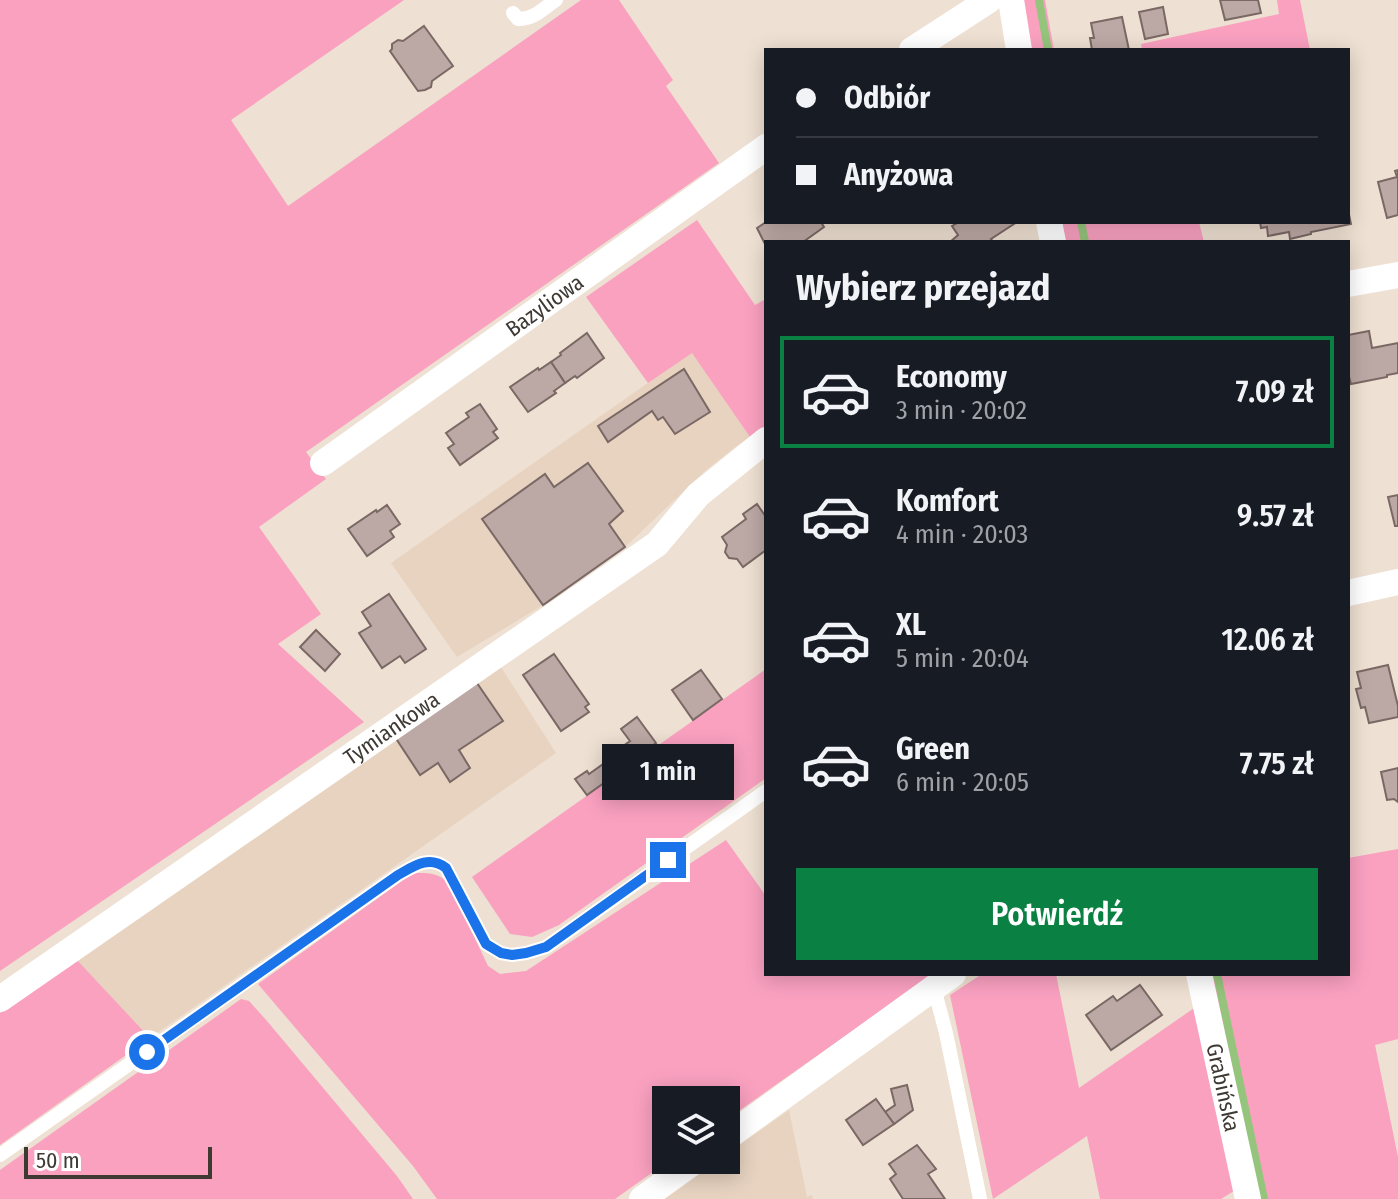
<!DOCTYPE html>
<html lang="pl">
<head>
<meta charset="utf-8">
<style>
  body { margin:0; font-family:"Fira Sans Condensed",sans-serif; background:#20242c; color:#f1f3f6; height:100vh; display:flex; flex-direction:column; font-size:30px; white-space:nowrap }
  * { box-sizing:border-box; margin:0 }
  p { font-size:26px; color:#9ea1a6 }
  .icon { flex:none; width:44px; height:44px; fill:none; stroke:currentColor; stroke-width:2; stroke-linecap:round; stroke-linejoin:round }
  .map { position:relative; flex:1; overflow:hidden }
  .details { position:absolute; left:764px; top:240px; width:586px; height:736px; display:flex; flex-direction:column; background:#171b24; border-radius:0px; box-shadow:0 4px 20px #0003 }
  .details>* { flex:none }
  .top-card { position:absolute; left:764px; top:48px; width:586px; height:176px; border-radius:0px; box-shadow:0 4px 20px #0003; display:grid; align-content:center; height:176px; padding:0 32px; background:#171b24 }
  .buttons { position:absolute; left:652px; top:1086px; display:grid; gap:16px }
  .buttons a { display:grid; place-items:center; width:88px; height:88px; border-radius:0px; background:#171b24; box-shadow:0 4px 20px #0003; font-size:40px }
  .scale { position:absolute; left:24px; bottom:20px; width:188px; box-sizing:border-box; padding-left:8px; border:4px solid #3f3934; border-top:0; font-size:22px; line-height:28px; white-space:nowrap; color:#3f3934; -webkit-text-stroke:6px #fff; paint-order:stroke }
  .end { position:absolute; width:36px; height:36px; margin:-18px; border:10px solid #1a73e8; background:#fff; box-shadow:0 0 0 4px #fff }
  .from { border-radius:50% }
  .bubble { position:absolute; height:56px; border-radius:0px; background:#171b24; box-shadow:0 4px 20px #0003; font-size:26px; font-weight:600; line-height:56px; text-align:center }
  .top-card b { display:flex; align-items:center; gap:28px; height:76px; font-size:30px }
  .top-card b+b { border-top:2px solid #363941 }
  .top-card i { width:20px; height:20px; background:#f1f3f6 }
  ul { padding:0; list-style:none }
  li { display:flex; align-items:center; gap:24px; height:112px; margin:0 16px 12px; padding:0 16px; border:4px solid transparent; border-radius:0px }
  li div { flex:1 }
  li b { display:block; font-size:30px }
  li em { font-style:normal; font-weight:600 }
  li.on { border-color:#0b8043 }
  li>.icon { width:72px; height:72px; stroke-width:1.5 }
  h2 { padding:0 32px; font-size:36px; line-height:96px }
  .action { display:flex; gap:16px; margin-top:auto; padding:16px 32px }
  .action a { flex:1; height:92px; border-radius:0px; background:#0b8043; color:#fff; font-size:32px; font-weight:600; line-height:92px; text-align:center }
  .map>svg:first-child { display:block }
  .built { fill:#e7d3c0 }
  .green { fill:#faa1c0 }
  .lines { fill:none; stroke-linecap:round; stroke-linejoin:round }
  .stream { stroke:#95c47c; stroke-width:8 }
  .building { fill:#bca8a4; stroke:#7a6864; stroke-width:2 }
  .service { stroke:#fff; stroke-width:14 }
  .minor { stroke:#fff; stroke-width:26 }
  .route { stroke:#1a73e8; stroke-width:10 }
  .labels { text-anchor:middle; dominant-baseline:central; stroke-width:6; stroke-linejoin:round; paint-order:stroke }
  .street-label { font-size:22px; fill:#3f3934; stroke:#fff }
</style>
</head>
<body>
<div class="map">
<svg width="1398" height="1199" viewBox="0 0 1398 1199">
  <rect width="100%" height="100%" fill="#eee0d2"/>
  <g class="built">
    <polygon points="692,352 750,437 735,447 705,471 625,547 543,605 457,657 391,563"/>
    <polygon points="501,667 556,753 150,1038 77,960"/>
    <polygon points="789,1110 807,1197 812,1195 813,1199 665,1199 720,1160 726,1160 726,1155"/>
  </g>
  <g class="green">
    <polygon points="0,0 404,0 231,120 288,206 581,0 619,0 673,80 666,86 719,163 306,452 326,479 259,527 321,614 278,644 364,722 0,971"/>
    <polygon points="1021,0 1045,0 1054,50 1030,50"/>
    <polygon points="1277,0 1300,0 1310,50 1142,50 1141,44 1279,14"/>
    <polygon points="697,220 755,305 766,299 766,427 750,437 692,353 648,383 586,297"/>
    <polygon points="1060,222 1199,222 1204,242 1063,242"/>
    <polygon points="766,669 766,778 559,925 532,937 510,934 472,877"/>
    <path d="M726 840 766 896V974H933L726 1120V1100H666V1160H670L615 1199H437L413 1166 258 984 413 873C429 873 436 872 449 883L488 966 500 974 526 971Z"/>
    <polygon points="1398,849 1398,1039 1375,1045 1398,1157 1398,1199 1253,1199 1207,974 1348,974 1348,858"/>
    <polygon points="77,960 150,1038 0,1145 0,1013"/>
    <polygon points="982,974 1056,974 1079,1088 1197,1006 1234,1191 1221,1199 1100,1199 1087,1136 993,1199 950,995"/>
    <polygon points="241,999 249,1001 267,1021 397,1176 413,1199 0,1199 0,1170"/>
  </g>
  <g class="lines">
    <g class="stream">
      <polyline points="1039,0 1048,50"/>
      <polyline points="1081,222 1085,242"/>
      <polyline points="1217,974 1264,1199"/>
    </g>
  </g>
  <g class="building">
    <polygon points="1220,0 1258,0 1261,13 1225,20"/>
    <polygon points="1163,7 1168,34 1145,39 1139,12"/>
    <polygon points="1122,17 1129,50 1092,50 1090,38 1094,38 1091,23"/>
    <polygon points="424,26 453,66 432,81 431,87 425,90 418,91 390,51 392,49 392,44 398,40 403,41"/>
    <polygon points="1398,170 1398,215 1387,218 1378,182 1397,177 1395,171"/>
    <polygon points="1348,210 1351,224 1311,232 1311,234 1290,239 1289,232 1268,236 1267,227 1261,228 1260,222 1348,222"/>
    <polygon points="766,222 821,222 824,227 803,242 766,242 766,246 757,228"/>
    <polygon points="959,222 1017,222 991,239 993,242 950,242 958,235 952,226"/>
    <polygon points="1369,331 1372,348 1398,343 1398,373 1387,375 1387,377 1351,384 1348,373 1348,335"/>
    <polygon points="587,333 604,358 577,378 575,376 565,383 551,362 561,355 560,353"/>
    <polygon points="551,362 565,383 554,391 556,393 528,412 510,387 538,368 539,370"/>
    <polygon points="684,369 710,412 675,434 663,417 658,420 652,411 608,442 598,426"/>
    <polygon points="480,404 497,429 493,432 498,438 460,465 448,448 454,444 446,433 469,417 466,413"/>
    <polygon points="588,463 623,511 609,524 625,547 543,605 482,519 545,474 554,487"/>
    <polygon points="1398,495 1398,526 1395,526 1388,497"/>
    <polygon points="757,504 766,517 766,550 743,567 737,559 729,558 725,552 727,545 722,537 746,519 743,514"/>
    <polygon points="387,505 400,524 390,531 394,537 367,556 348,529 376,510 377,512"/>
    <polygon points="389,594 426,649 405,663 400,656 382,668 359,633 371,626 362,612"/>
    <polygon points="316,630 340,654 325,671 300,647"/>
    <polygon points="554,654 589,704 585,707 589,712 561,731 523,675"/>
    <polygon points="1388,665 1398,706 1398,717 1369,723 1365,707 1361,708 1356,689 1361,688 1357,672"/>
    <polygon points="701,670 722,699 693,720 672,690"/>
    <polygon points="477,683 503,721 459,750 470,768 450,782 438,763 420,775 395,737"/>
    <polygon points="637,717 656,743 641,754 643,755 622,770 611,755 630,741 621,729"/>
    <polygon points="613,757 622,770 587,795 575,779 587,771 589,774"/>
    <polygon points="1398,768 1398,802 1394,799 1387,800 1381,772"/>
    <polygon points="1140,985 1162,1015 1111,1050 1086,1015 1113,996 1117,1001"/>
    <polygon points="907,1085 913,1110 894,1124 885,1112 895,1105 891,1089"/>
    <polygon points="876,1099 894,1124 863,1145 846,1120"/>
    <polygon points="917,1145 936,1169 928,1174 945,1199 903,1199 890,1179 896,1174 889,1164"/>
  </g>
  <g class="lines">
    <g class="service">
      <path d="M513 13 518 19C533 20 544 8 556 0"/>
      <polyline points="934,988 946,1033 980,1199"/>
      <path d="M0 1155 398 875C414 866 429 855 446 868L486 944 501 953 512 955 526 953 546 947 766 791"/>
    </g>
    <g class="minor">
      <polyline points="1011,0 1019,50"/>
      <polyline points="912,50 989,0"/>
      <polyline points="1049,222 1053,242"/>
      <polyline points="1348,284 1398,275"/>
      <path id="s1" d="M323 463 766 147"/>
      <polyline points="1348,593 1398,582"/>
      <path id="s2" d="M1199 974 1248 1199"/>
      <path id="s3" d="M0 999 657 544 698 495 766 440"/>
      <polyline points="726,1138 953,974"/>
      <polyline points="642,1199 696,1160"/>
    </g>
  </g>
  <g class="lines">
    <path class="route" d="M147 1052 398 875C414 866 429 855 446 868L486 944 501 953 512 955 526 953 546 947 668 860"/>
  </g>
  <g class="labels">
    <g class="street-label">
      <text stroke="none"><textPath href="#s1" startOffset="272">Bazyliowa</textPath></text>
      <text stroke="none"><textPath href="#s3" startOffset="476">Tymiankowa</textPath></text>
      <text stroke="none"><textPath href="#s2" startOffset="116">Grabińska</textPath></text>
    </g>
  </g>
</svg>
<div class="buttons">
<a><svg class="icon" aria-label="layers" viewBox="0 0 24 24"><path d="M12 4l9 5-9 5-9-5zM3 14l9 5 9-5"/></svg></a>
</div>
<div class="scale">50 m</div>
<i class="end from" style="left:147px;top:1052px"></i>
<i class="end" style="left:668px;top:860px"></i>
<div class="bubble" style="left:602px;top:744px;width:132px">1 min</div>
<div class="top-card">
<b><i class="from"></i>Odbiór</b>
<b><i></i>Anyżowa</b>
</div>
<section class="details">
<h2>Wybierz przejazd</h2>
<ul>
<li class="on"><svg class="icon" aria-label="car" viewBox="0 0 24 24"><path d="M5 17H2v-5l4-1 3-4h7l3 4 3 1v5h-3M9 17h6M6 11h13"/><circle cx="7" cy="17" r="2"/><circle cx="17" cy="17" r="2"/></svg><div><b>Economy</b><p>3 min · 20:02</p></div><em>7.09 zł</em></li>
<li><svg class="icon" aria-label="car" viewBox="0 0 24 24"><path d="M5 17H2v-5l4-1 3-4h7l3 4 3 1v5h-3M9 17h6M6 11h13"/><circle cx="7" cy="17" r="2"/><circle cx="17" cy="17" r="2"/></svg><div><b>Komfort</b><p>4 min · 20:03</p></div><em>9.57 zł</em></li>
<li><svg class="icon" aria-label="car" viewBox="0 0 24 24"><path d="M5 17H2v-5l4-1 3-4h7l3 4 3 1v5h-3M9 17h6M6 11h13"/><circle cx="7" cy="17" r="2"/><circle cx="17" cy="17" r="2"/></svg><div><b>XL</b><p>5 min · 20:04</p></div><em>12.06 zł</em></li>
<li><svg class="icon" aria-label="car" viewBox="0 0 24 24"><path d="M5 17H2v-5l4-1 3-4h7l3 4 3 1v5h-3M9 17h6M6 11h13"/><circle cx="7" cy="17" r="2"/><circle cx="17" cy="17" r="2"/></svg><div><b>Green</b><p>6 min · 20:05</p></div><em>7.75 zł</em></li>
</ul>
<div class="action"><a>Potwierdź</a></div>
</section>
</div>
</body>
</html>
